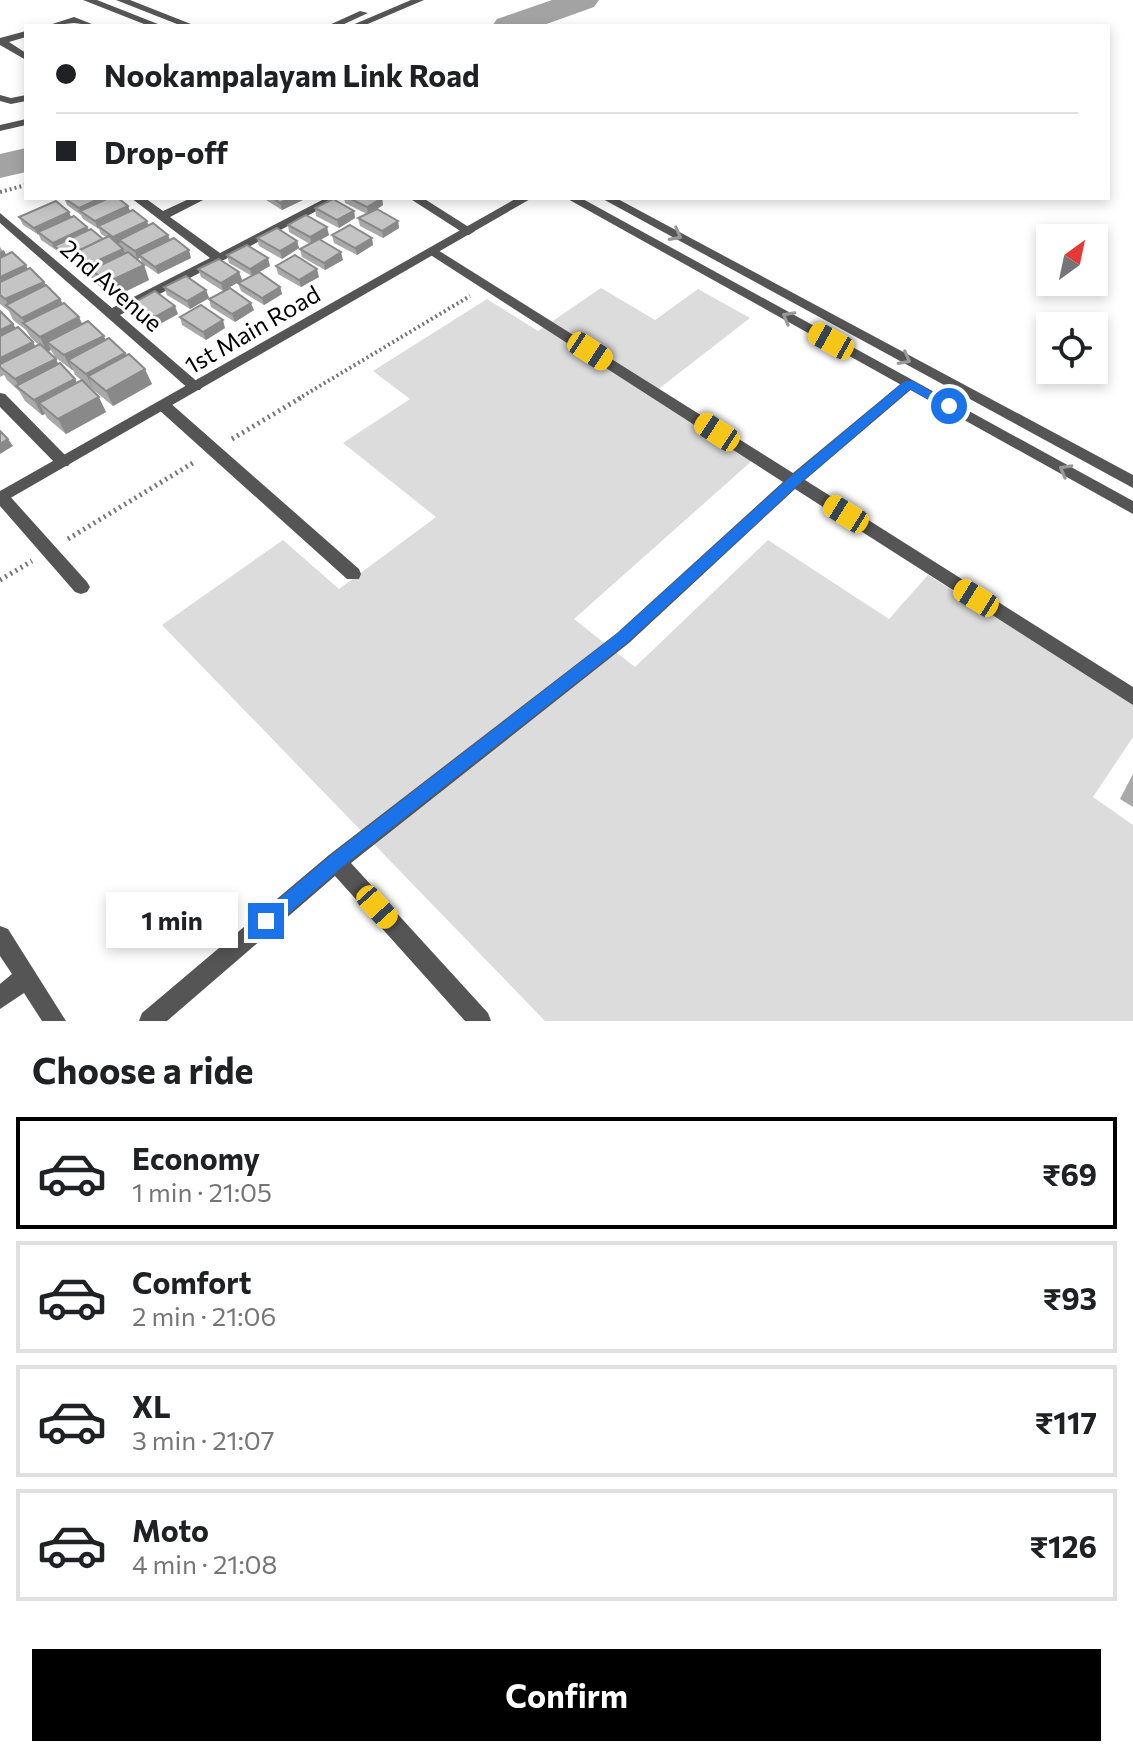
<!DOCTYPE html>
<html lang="en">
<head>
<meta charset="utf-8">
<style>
  body { margin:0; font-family:Commissioner,sans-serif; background:#f6f6f6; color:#202124; height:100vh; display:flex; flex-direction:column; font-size:30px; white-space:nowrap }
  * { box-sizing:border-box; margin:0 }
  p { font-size:26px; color:#757577 }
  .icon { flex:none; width:44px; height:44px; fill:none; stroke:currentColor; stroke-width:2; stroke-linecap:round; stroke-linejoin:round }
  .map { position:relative; height:1021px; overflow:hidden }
  .panel { display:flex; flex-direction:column; background:#fff; flex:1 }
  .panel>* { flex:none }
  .guide { position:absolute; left:24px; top:24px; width:1086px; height:176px; border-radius:0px; box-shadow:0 4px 12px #0003; display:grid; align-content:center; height:176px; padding:0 32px; background:#fff }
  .needle { width:52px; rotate:33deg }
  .tools { position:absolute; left:1036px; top:224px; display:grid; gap:16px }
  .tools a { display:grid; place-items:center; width:72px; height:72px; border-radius:0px; background:#fff; box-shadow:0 4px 12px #0003; font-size:40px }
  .end { position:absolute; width:36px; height:36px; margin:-18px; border:10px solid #1a73e8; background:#fff; box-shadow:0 0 0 4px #fff }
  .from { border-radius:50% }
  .bubble { position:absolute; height:56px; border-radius:0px; background:#fff; box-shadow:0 4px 12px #0003; font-size:26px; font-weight:700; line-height:56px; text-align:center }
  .car { position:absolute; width:24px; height:48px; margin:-24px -12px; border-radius:10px; box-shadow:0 0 6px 2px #0007; background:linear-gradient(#f5c518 24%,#345 0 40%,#f5c518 0 76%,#345 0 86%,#f5c518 0) }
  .guide b { display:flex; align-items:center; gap:28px; height:76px; font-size:30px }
  .guide b+b { border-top:2px solid #e0e0e0 }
  .guide i { width:20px; height:20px; background:#202124 }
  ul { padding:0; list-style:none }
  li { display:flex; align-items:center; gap:24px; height:112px; margin:0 16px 12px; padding:0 16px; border:4px solid #e0e0e0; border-radius:0px }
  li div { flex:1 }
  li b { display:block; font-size:30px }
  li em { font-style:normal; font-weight:700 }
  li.current { border-color:#000 }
  li>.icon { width:72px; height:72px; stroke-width:1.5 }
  h2 { padding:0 32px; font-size:36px; line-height:96px }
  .action { display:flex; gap:16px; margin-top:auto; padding:16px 32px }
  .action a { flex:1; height:92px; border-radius:0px; background:#000; color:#fff; font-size:32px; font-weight:700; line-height:92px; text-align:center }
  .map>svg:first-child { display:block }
  .green { fill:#dcdcdc }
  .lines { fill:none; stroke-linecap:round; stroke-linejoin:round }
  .river { fill:#a3a3a3; fill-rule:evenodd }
  .path-far1 { stroke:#777; stroke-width:4; stroke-dasharray:2 3; stroke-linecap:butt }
  .path { stroke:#777; stroke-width:5; stroke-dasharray:2 4; stroke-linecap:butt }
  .minor { fill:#555; fill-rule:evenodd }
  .tertiary { fill:#555; fill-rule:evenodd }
  .wall { fill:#a9a9a9 }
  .shaded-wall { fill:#898989 }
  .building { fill:#c4c4c4; stroke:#898989; stroke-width:2 }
  .oneway { stroke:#999 }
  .route { fill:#1a73e8 }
  .labels { text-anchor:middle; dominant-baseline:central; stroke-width:6; stroke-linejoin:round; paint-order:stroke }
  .street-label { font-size:24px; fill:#000; stroke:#fff }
</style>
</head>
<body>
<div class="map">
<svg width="1133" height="1021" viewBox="0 0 1133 1021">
  <rect width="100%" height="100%" fill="#fff"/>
  <polygon class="green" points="601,288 655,320 698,289 750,318 652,394 754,459 574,619 635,667 768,540 889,619 928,575 1133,703 1133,737 1093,797 1133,825 1133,1021 545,1021 162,625 283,540 339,589 436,517 343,443 410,399 373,371 487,299 538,331"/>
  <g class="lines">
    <g class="river">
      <polygon points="552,0 599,0 594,7 541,26 492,26 497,19"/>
      <polygon points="26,148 26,172 0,178 0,154"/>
    </g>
    <g class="path-far1">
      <polyline points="0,192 26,185"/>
      <polyline points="298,399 470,296"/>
    </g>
    <g class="path">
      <polyline points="232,439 302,397"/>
      <polyline points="68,539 196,461"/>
      <polyline points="0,580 32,561"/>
    </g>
    <g class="minor">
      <polygon points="74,17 97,26 74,23 46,26"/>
      <polygon points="26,31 26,37 9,42 26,53 26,60 0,45 0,38"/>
      <polygon points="0,95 11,98 26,95 26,101 11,104 0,101"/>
      <polygon points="131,198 145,198 163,211 191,198 207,198 170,217 220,253 326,198 341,198 120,315 200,384 202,387 200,390 190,390 0,223 0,213 112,308 210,258"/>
      <polygon points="409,198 423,198 475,231 469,235 465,234"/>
      <polygon points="433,247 793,473 904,381 914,381 916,384 914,387 805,480 1133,687 1133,705 795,489 629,643 351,863 488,1013 491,1021 465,1021 335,876 167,1021 139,1021 142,1013 329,855 617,633 783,482 429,254 427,251"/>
      <polygon points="0,393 5,394 68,458 71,462 68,466 58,466 0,407"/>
      <polygon points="163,400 168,401 359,569 361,574 359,579 347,579 158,409 156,405"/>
      <polygon points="0,491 7,493 87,582 90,587 87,592 81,594 75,592 0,506"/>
      <polygon points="0,926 8,929 66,1021 42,1021 24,993 0,1009 0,984 12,974 0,956"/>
    </g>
    <g class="tertiary">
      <polygon points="83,0 97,0 163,26 149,26"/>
      <polygon points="116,0 130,0 196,26 182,26"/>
      <polygon points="411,0 424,0 363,26 350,26"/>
      <polygon points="360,11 368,13 340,26 327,26"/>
      <polygon points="26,119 26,125 0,131 0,125"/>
      <polygon points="517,198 532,198 0,504 0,491"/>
      <polygon points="566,198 581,198 1133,501 1133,514"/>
      <polygon points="601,198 616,198 1133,475 1133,488"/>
    </g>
  </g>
  <g class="wall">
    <polygon points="64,198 128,206 130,211 149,226 168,235 170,240 191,258 158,274 142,263 140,258 137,259 130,254 144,265 149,280 114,297 98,285 95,280 78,269 76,263 73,265 58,254 56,250 41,240 39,235 23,225 19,217 69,212 71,217 87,227 89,230 103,239 106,237 101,234 99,229 83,219 81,215 67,205"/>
    <polygon points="265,198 307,198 282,210 266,200"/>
    <polygon points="344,198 382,198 383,205 377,209 398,221 399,228 383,238 360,226 358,218 367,214 345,203"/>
    <polygon points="315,208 354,211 355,218 339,228 316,216"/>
    <polygon points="288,225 329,235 320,240 343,260 325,270 302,257 300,249 310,244 289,232"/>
    <polygon points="332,235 373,245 357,255 334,243"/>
    <polygon points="257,238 297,241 299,248 282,259 259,246"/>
    <polygon points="0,247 6,255 44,282 46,285 82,324 125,353 152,384 113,406 75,375 73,370 72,370 55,357 51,350 48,351 56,359 58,364 106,412 66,434 47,418 45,414 42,415 25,401 19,391 7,380 4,375 0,377 0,310 13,324 16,328 33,342 35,346 39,345 31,338 26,330 13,320 9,311 0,304"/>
    <polygon points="227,255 270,266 259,272 280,287 282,294 264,305 241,291 238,283 252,276 229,263"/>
    <polygon points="276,266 319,277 301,287 278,274"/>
    <polygon points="198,269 239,272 242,280 223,291 201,277"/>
    <polygon points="164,287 206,290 209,298 190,309 167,295"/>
    <polygon points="209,299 254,310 235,322 211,307"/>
    <polygon points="133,303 178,314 158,325 136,310"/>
    <polygon points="180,317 225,328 206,340 182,325"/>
    <polygon points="1133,774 1133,807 1120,799"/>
  </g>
  <g class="shaded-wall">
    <polygon points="101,198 114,198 80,211 79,208"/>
    <polygon points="290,198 307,198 282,210 280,203"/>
    <polygon points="382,198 383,205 368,215 367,207"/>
    <polygon points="128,206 131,214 98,226 98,229 95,221"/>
    <polygon points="354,211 355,218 339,228 337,220"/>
    <polygon points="69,212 72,220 38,232 38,235 34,228"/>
    <polygon points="147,221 150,229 119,240 120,243 116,244 113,237"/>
    <polygon points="398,221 399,228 383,238 382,231"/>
    <polygon points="87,227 91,235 54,246 56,251 53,243"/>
    <polygon points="327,227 329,235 312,245 310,237"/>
    <polygon points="168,235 171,243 139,255 140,258 137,259 135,251"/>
    <polygon points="372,238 373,245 357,255 355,248"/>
    <polygon points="297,241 299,248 282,259 280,251"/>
    <polygon points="123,249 129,263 91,270 94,280 88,265"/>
    <polygon points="4,250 11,265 0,270 0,252"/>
    <polygon points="189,250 191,258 158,274 155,267"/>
    <polygon points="341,252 343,260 325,270 324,263"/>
    <polygon points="73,256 76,263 73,265 70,257"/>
    <polygon points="268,258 270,266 252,276 250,269"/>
    <polygon points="26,265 33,280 0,295 0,277"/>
    <polygon points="144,265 149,280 114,297 108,282"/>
    <polygon points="317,269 319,277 301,287 299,280"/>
    <polygon points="239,272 242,280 223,291 221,283"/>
    <polygon points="44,282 51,296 10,308 5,299"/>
    <polygon points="280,287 282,294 264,305 262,298"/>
    <polygon points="206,290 209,298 190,309 187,301"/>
    <polygon points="60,299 68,314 26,326 22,318"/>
    <polygon points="251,303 254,310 235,322 232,314"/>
    <polygon points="175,306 178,314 158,325 155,317"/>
    <polygon points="79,317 86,332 47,342 51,350 47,352 40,337"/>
    <polygon points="223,320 225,328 206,340 203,332"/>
    <polygon points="13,324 21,339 0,349 0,330"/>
    <polygon points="104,336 110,351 68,360 73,370 72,370 64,355"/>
    <polygon points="33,342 40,357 0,367 0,358"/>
    <polygon points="125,353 132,368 88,376 93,389 86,374"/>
    <polygon points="56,359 63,374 20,389 15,379"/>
    <polygon points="145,369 152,384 113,406 106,391"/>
    <polygon points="75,379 83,394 39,403 45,414 42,415 34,400"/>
    <polygon points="99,397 106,412 66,434 58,419"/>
    <polygon points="8,439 13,446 0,454 0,444"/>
  </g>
  <g class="building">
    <polygon points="64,198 101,198 79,208"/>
    <polygon points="109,198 118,198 128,206 95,221 80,211"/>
    <polygon points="273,198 290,198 280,203"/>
    <polygon points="349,198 382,198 367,207"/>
    <polygon points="333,199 354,211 337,220 315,208"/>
    <polygon points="56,201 69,212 34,228 19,217"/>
    <polygon points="377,209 398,221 382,231 358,218"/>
    <polygon points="133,210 147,221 113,237 98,226"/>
    <polygon points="306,215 327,227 310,237 288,225"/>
    <polygon points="74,216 87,227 53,243 38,232"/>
    <polygon points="153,223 168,235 135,251 119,240"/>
    <polygon points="350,225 372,238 355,248 332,235"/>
    <polygon points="277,228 297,241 280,251 257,238"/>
    <polygon points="91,229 103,239 72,254 73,256 70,257 54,246"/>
    <polygon points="109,236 123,249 88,265 72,254"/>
    <polygon points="174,238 189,250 155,267 139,255"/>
    <polygon points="319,239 341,252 324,263 300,249"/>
    <polygon points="247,245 268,258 250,269 227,255"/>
    <polygon points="12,252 26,265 0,277 0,258"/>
    <polygon points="128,252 144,265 108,282 91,270"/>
    <polygon points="295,255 317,269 299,280 276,266"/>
    <polygon points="219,259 239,272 221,283 198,269"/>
    <polygon points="30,268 44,282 5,299 0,295 0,282"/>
    <polygon points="259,272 280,287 262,298 238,283"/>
    <polygon points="186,276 206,290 187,301 164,287"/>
    <polygon points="46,285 60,299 22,318 6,305"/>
    <polygon points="230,288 251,303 232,314 209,299"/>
    <polygon points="155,291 175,306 155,317 133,303"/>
    <polygon points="64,303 79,317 40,337 23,323"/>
    <polygon points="201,305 223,320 203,332 180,317"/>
    <polygon points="0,311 13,324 0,330"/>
    <polygon points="88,321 104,336 64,355 47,342"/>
    <polygon points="18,327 33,342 0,358 0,336"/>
    <polygon points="109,338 125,353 86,374 68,360"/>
    <polygon points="40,344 56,359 15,379 0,367 0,364"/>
    <polygon points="129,354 145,369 106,391 88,376"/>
    <polygon points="60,363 75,379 34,400 16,386"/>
    <polygon points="82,380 99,397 58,419 39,403"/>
    <polygon points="0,431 8,439 0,444"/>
  </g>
  <defs><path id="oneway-chevron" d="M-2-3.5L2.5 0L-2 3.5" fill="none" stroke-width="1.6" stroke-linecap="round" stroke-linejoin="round" transform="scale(2)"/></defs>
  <g class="oneway">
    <use href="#oneway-chevron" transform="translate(676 235) rotate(28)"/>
    <use href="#oneway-chevron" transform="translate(788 317) rotate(-151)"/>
    <use href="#oneway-chevron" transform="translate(905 359) rotate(28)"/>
    <use href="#oneway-chevron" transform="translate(1065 470) rotate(-151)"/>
  </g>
  <polygon class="route" points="905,381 913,381 955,406 945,409 910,389 798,485 628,642 342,867 272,928 266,930 260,928 257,921 260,915 330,856 618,633 789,478"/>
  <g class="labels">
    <g class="street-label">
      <text transform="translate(112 285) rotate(41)">2nd Avenue</text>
      <text transform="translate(252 329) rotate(-30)">1st Main Road</text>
    </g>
  </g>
</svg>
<div class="tools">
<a><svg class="needle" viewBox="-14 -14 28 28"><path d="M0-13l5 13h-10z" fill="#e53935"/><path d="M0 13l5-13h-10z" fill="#757577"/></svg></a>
<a><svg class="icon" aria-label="locate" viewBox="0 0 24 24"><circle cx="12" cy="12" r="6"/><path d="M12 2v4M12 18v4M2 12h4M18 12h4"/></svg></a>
</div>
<i class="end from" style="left:949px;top:406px"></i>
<i class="end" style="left:266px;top:921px"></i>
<div class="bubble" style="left:106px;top:892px;width:132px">1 min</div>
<i class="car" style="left:831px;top:341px;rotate:299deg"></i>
<i class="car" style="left:590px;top:351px;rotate:123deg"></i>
<i class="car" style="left:717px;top:432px;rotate:303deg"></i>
<i class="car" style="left:846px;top:514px;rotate:302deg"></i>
<i class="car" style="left:976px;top:598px;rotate:302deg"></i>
<i class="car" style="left:377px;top:907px;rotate:138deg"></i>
<div class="guide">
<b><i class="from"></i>Nookampalayam Link Road</b>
<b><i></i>Drop-off</b>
</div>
</div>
<section class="panel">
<h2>Choose a ride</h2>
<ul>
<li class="current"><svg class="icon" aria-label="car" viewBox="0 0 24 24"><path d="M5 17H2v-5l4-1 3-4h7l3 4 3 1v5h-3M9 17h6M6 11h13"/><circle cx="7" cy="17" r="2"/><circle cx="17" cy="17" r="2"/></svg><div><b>Economy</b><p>1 min · 21:05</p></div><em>₹69</em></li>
<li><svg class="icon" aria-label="car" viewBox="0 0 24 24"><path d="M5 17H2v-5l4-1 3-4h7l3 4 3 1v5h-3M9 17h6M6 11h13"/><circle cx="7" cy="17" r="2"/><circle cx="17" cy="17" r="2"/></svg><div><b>Comfort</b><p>2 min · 21:06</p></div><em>₹93</em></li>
<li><svg class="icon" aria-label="car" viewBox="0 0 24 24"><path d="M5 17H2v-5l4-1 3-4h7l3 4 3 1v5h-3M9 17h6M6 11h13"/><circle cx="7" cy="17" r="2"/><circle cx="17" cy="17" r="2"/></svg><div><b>XL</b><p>3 min · 21:07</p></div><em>₹117</em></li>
<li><svg class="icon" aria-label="car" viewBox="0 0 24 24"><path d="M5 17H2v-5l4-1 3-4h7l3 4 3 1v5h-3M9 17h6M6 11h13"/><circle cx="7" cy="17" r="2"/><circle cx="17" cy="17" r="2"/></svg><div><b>Moto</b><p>4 min · 21:08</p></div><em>₹126</em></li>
</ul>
<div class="action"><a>Confirm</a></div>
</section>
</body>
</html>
